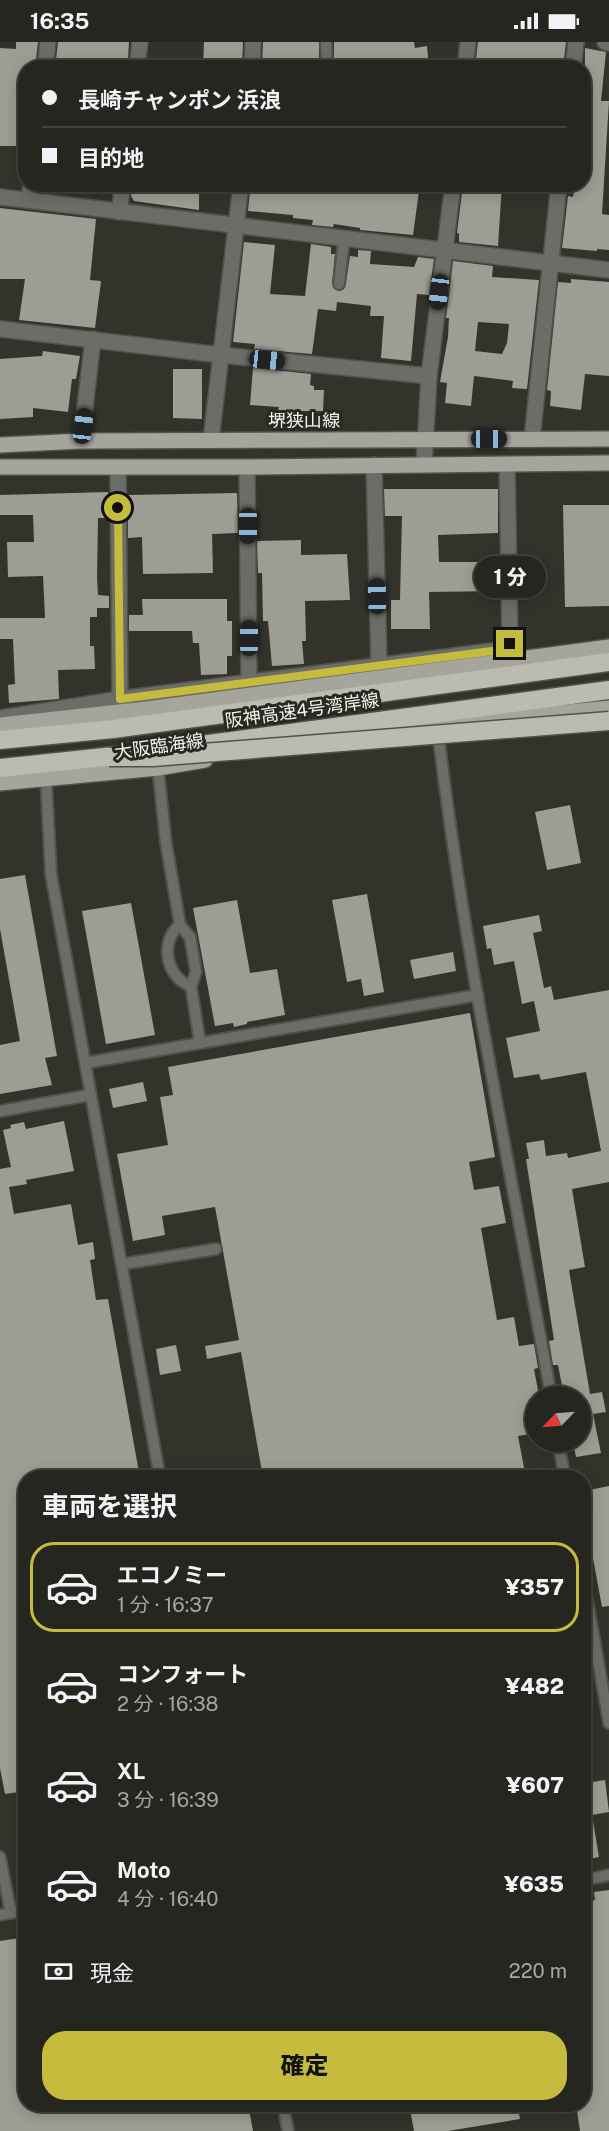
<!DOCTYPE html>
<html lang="ja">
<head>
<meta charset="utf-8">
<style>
  body { margin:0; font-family:"Public Sans","Noto Sans JP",sans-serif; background:#32322d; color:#f1f3f6; height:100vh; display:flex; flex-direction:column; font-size:22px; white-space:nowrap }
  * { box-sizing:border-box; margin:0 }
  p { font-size:20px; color:#a4a5a5 }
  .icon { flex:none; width:33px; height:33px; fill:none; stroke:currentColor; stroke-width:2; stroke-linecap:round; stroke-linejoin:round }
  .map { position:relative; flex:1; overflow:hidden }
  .side { position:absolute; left:18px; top:1428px; width:573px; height:642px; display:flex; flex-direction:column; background:#262620; border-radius:24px; box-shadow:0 3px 15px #0003,0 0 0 2px #42433e }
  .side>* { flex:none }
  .hud { position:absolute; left:18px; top:18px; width:573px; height:132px; border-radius:24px; box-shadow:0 3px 15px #0003,0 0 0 2px #42433e; display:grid; align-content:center; height:132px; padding:0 24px; background:#262620 }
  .needle { width:39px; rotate:245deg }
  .tools { position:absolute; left:525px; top:1344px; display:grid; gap:12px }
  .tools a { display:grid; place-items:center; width:66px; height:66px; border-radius:50%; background:#262620; box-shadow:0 3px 15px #0003,0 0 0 2px #42433e; font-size:30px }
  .end { position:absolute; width:27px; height:27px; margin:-14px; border:8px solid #c5bc3d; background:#111; box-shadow:0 0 0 3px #111 }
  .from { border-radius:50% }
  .bubble { position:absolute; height:42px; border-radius:21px; background:#262620; box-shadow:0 3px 15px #0003,0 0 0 2px #42433e; font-size:20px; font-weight:800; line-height:42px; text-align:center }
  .car { position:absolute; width:18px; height:36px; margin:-18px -9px; border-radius:8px; box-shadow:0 0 4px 2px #0007; background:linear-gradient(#222 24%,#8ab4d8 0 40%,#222 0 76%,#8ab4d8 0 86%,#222 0) }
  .hud b { display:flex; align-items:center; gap:21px; height:57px; font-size:22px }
  .hud b+b { border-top:2px solid #42433e }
  .hud i { width:15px; height:15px; background:#f1f3f6 }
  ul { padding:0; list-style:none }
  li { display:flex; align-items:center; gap:18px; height:90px; margin:0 12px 9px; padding:0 12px; border:3px solid transparent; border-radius:24px }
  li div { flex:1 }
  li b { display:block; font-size:22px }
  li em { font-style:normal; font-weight:800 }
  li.selected { border-color:#c5bc3d }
  li>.icon { width:54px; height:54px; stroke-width:1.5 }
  h2 { padding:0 24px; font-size:27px; line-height:72px }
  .pay { display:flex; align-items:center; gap:15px; height:66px; padding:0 24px; font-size:22px }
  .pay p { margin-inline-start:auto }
  .cta { display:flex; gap:12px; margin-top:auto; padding:12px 24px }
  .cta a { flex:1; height:69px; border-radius:24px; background:#c5bc3d; color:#111; font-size:24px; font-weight:800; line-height:69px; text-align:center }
  .status { display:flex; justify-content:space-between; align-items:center; height:42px; padding:0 30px; background:#262620; direction:ltr }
  .status svg { height:16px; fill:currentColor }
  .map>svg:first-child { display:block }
  .building { fill:#9d9d93; fill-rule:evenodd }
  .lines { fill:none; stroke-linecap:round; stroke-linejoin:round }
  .service-casing { stroke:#52524a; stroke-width:14 }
  .minor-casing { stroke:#52524a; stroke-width:18 }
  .primary-casing { stroke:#52524a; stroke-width:18 }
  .motorway-casing { stroke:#52524a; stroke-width:21 }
  .service { stroke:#6c6c68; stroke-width:10 }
  .minor { stroke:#6c6c68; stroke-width:15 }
  .primary { stroke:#a5a59c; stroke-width:15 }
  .motorway { stroke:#bbbbb1; stroke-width:18 }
  .motorway-bridge-casing { stroke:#52524a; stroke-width:21; stroke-linecap:butt }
  .motorway-bridge { stroke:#bbbbb1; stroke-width:18 }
  .route { stroke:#c5bc3d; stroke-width:8 }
  .labels { text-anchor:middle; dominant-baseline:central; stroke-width:6; stroke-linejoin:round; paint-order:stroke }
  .street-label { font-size:18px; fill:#f3f3ee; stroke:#292921 }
</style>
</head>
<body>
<div class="status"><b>16:35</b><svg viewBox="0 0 49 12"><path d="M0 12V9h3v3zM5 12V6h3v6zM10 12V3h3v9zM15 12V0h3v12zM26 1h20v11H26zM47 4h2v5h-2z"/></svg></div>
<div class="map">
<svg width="609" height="2089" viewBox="0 0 609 2089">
  <rect width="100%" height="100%" fill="#33332b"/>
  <g class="building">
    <polygon points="16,0 38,0 35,26 26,26 26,104 0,104 0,6 16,7"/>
    <polygon points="58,0 129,0 128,18 119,17 118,26 55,26"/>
    <polygon points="204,0 243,0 242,26 203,24"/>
    <polygon points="263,0 319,0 319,26 262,26"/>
    <polygon points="334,0 414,0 415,6 427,4 429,26 412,26 412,17 358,22 358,26 334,26"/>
    <polygon points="478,0 566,0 563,26 475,26"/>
    <polygon points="585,6 606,10 601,59 609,59 602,172 609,173 609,208 597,207 597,209 562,206 568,154 573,155 575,142 584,142"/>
    <polygon points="133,142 199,142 199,168 134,159 131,154"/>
    <polygon points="261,142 420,142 413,193 360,188 360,186 334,182 333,185 312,183 313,178 293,176 293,173 248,169 250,149 261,150"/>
    <polygon points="463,142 502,142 498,204 459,200 459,192 457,191"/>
    <polygon points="0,166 96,177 90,238 101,239 95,286 19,278 25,237 0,237"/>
    <polygon points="244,200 275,203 270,252 305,254 311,202 331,205 331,212 335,212 332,242 338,249 345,246 350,214 358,215 358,208 371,209 370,222 414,225 418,215 434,217 429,253 417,252 411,319 381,316 384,274 370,274 371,264 337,260 336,269 318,267 312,312 254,307 255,302 233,300"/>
    <path d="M453 219 493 224 492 235 539 238 527 347 512 346 513 339 474 334 471 364 445 361 447 341 440 340 448 295 449 276H446ZM478 280 509 282 507 301 502 312 475 309Z"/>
    <polygon points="571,237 609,240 609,334 585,332 581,368 550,364 551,349 547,348 558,240 571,241"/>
    <polygon points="43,309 80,314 76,337 72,337 68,370 33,366 33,375 0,377 0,317 42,314"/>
    <polygon points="253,326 311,332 310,343 314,344 314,348 324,348 323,369 278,369 279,365 250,363"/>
    <polygon points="173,327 202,327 202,377 173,376"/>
    <polygon points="384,447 498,447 498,491 438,493 439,520 494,520 495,532 499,532 499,549 429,550 430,587 391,587 391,558 400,558 402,474 385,474"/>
    <polygon points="108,450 109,476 98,476 97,536 98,553 109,554 109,566 97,566 97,575 90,575 90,604 94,604 95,627 58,628 59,657 9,661 8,643 15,642 13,597 0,597 0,576 45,576 43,534 8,535 7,500 34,500 33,473 0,473 0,453"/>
    <polygon points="237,451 238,491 212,492 213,531 143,532 142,495 128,496 128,453"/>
    <polygon points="563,463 609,463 609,564 565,565"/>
    <polygon points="301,498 301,513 347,512 350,558 305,559 306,599 302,599 304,622 272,624 268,579 263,579 262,531 258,531 257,499"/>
    <polygon points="142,557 227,557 227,579 232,579 232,614 227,614 227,632 201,633 199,601 193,601 192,589 129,589 129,573 143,573"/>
    <polygon points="570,763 581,821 547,828 535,770"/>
    <polygon points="25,833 57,1014 45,1016 52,1043 0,1052 0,1003 20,999 0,887 0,837"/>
    <polygon points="367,852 384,950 364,954 361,937 347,940 332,858"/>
    <polygon points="237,858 250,931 277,927 285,973 247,980 247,982 234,985 233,981 215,984 193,866"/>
    <polygon points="131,861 155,993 106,1002 82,869"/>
    <polygon points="539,873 542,889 533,891 544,946 551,944 554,958 609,948 609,1140 572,1147 585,1225 569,1228 590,1352 602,1350 606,1370 593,1372 601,1411 576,1415 573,1400 580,1400 580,1354 564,1354 558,1323 553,1323 549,1299 554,1298 526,1117 529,1117 526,1101 544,1098 546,1114 567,1111 568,1116 601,1109 586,1030 541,1038 539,1032 514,1036 506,996 540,989 534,959 522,962 514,919 494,923 491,906 487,907 483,884"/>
    <polygon points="453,910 456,929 414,937 410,918"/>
    <polygon points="470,971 495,1115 469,1120 474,1148 499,1144 506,1181 481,1186 497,1278 514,1275 519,1304 534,1302 538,1326 534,1327 539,1354 536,1354 536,1391 518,1394 526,1436 263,1436 241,1310 207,1317 205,1304 239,1298 215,1165 162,1174 165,1193 133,1199 117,1112 168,1103 160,1055 173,1053 168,1025"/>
    <polygon points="143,1040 147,1059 113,1066 109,1047"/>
    <polygon points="64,1079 74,1129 26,1138 27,1142 9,1145 14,1172 71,1162 78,1203 93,1200 95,1217 90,1218 96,1258 108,1257 140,1436 26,1436 26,1749 5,1752 0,1726 0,1127 11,1125 3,1088 11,1086 10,1083 24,1080 26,1087"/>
    <polygon points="176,1303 181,1329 160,1333 156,1307"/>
    <polygon points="609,1444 609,1564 602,1565 588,1489 584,1449"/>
    <polygon points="605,1738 609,1770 592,1773 599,1815 584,1818 584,1770 591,1769 586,1741"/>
    <polygon points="609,1848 609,2089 580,2089 576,2062 584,2062 584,1860 595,1858 594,1850"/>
    <polygon points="26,1895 26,2062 248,2062 253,2089 0,2089 0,1899"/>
    <polygon points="409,2062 517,2062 520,2077 448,2089 414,2089"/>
  </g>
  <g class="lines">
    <defs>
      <g id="service">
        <polyline points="326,0 327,26"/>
        <polyline points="339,242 344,197"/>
        <path d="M438 689C464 912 512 1133 551 1354"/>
        <polyline points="158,726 166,801 180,883 190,895 196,930 191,944 200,1001"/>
        <polyline points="46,737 51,832 160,1436"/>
        <path d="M180 883C159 899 166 936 191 944"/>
        <polyline points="85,1021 478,953"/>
        <polyline points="0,1069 90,1053"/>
        <polyline points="123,1222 216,1207"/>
        <polyline points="558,1400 565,1436"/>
        <polyline points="584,1540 609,1681"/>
        <polyline points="0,1815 11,1871"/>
        <polyline points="584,1838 609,1833"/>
        <polyline points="0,1873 26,1868"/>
        <polyline points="283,2062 288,2089"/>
      </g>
      <g id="minor">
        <polyline points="605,0 609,1"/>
        <polyline points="45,26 48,0"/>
        <polyline points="137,26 140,0"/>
        <polyline points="252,26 253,0"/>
        <polyline points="465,26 468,0"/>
        <polyline points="573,26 576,0"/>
        <polyline points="0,155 609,228"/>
        <polyline points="29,157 31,142"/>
        <polyline points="119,170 123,142"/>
        <polyline points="0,287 221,313 429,334"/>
        <polyline points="532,397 559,142"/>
        <polyline points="211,398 241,142"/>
        <polyline points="81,399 93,297"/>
        <polyline points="374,423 379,623"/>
        <polyline points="424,423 429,334 453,142"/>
        <polyline points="118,425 120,657"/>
        <polyline points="247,425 249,641"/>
        <polyline points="0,676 120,657 507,607 510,602 507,422"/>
      </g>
      <g id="primary">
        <polyline points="0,403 81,399 609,397"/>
        <polyline points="0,425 247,425 609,421"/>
        <polyline points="0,683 147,667 609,605"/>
        <polyline points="382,689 609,666"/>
        <polyline points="0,741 158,726 205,718"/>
      </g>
      <g id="motorway">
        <polyline points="0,698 113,687 609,620"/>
        <polyline points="186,705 609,648"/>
        <polyline points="0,726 123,713"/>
      </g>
    </defs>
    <use href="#service" class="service-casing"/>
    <use href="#minor" class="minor-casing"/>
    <use href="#primary" class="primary-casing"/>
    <use href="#motorway" class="motorway-casing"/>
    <use href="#service" class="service"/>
    <use href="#minor" class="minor"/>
    <use href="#primary" class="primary"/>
    <use href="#motorway" class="motorway"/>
    <defs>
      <polyline id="motorway-bridge" points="109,715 153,715 609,679"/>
    </defs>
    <use href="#motorway-bridge" class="motorway-bridge-casing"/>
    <use href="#motorway-bridge" class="motorway-bridge"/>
  </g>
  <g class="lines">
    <polyline class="route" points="118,466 120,657 507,607 510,602"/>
  </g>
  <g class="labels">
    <g class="street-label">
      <text x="304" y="378">堺狭山線</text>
      <text transform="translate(302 668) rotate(-8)">阪神高速4号湾岸線</text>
      <text transform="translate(159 704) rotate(-8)">大阪臨海線</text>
    </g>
  </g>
</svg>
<div class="tools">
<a><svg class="needle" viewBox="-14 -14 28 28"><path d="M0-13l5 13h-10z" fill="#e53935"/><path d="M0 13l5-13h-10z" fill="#a4a5a5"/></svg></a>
</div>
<i class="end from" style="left:118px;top:466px"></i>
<i class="end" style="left:510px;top:602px"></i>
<div class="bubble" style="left:474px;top:514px;width:72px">1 分</div>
<i class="car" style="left:439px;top:250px;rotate:187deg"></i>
<i class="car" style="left:267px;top:318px;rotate:96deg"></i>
<i class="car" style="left:83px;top:384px;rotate:7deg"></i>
<i class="car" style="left:489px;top:397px;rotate:90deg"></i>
<i class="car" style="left:248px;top:484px;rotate:180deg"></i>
<i class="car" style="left:377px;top:554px;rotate:359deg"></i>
<i class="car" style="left:249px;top:596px;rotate:0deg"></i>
<div class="hud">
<b><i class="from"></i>長崎チャンポン 浜浪</b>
<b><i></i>目的地</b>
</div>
<section class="side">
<h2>車両を選択</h2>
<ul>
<li class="selected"><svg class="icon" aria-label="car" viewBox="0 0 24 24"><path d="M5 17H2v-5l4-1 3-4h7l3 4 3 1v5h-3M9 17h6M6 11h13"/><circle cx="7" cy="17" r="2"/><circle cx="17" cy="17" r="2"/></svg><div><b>エコノミー</b><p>1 分 · 16:37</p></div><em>¥357</em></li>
<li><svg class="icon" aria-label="car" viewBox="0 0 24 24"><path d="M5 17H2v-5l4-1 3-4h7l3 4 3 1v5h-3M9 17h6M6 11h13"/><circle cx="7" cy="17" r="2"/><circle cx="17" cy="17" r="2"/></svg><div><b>コンフォート</b><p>2 分 · 16:38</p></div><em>¥482</em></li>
<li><svg class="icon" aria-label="car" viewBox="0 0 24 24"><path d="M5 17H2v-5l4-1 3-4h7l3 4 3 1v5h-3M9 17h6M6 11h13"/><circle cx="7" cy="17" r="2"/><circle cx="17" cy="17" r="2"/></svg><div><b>XL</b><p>3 分 · 16:39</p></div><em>¥607</em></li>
<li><svg class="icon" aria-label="car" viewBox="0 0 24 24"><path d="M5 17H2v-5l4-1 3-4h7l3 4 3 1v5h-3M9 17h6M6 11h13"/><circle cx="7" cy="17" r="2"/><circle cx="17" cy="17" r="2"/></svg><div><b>Moto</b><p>4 分 · 16:40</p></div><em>¥635</em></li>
</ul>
<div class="pay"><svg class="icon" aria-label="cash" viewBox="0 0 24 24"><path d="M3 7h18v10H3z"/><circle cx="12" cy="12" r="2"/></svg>現金<p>220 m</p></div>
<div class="cta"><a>確定</a></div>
</section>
</div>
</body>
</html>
